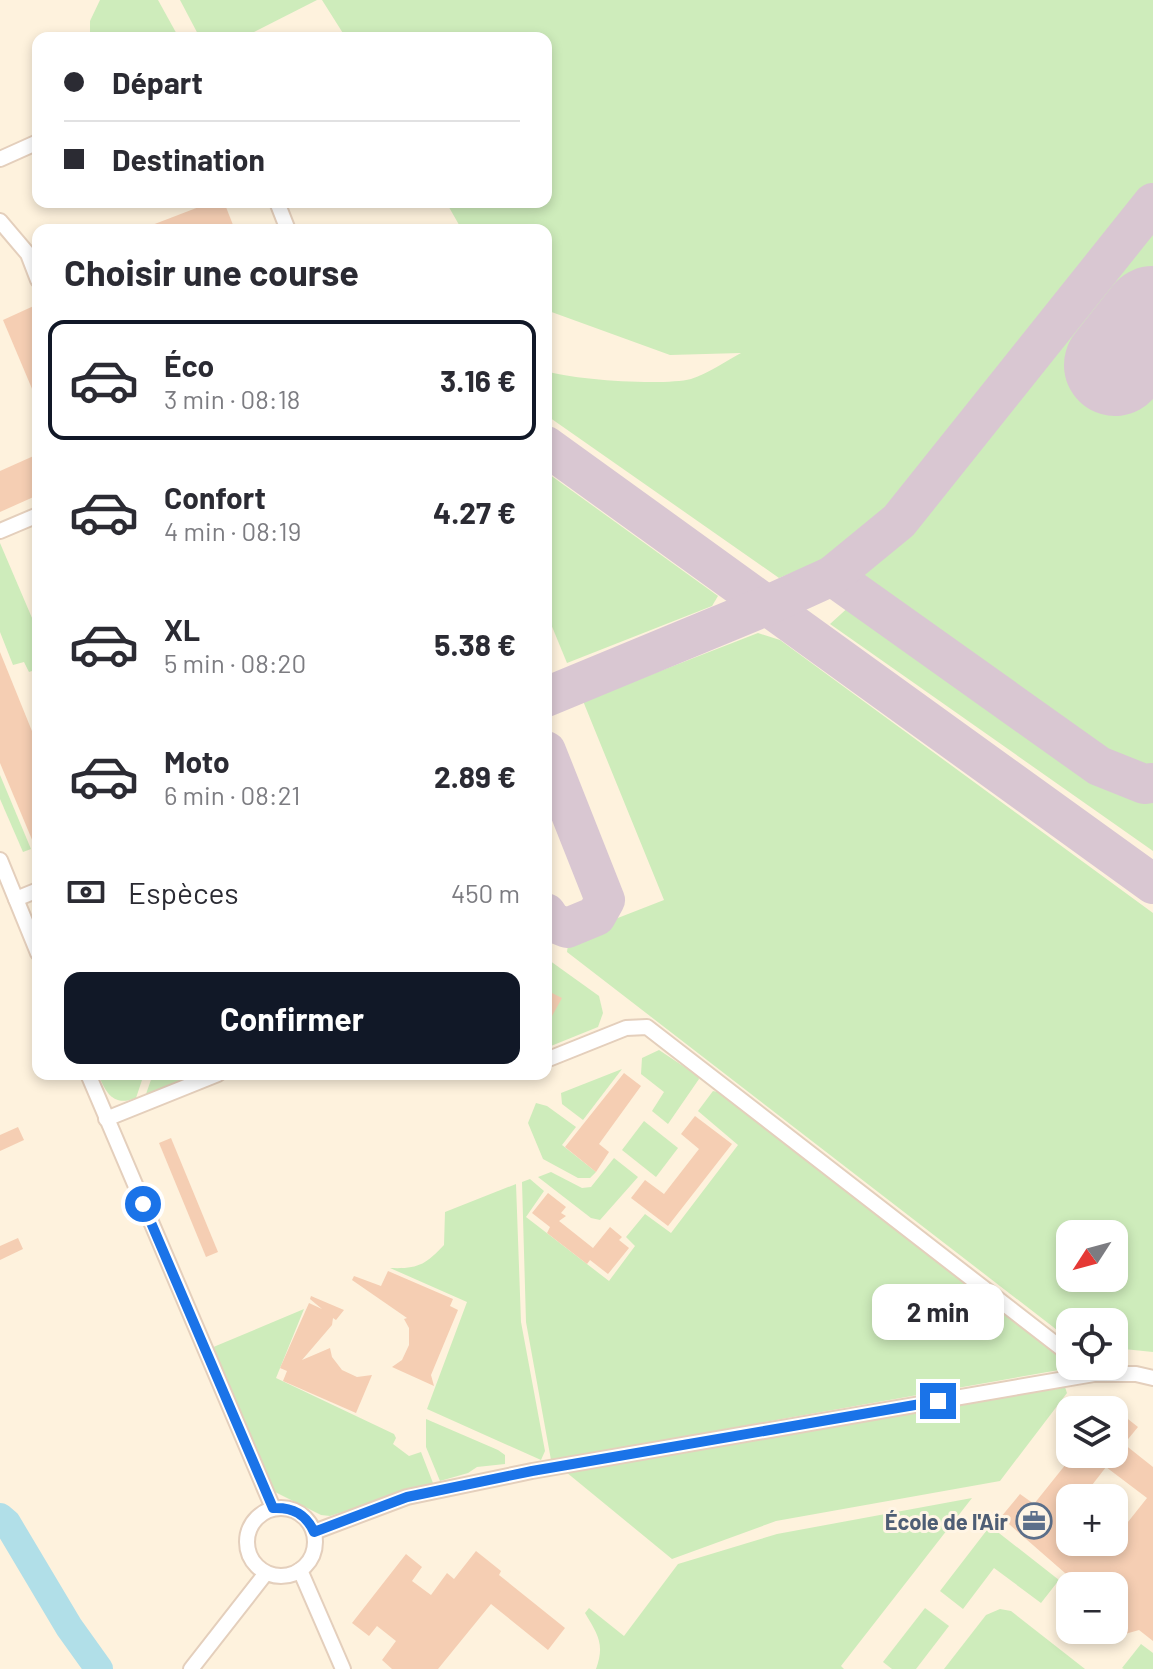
<!DOCTYPE html>
<html lang="fr">
<head>
<meta charset="utf-8">
<style>
  body { margin:0; font-family:Barlow,sans-serif; background:#f2f2f3; color:#2b2b33; height:100vh; display:flex; flex-direction:column; font-size:30px; white-space:nowrap }
  * { box-sizing:border-box; margin:0 }
  p { font-size:26px; color:#7c7c81 }
  .icon { flex:none; width:44px; height:44px; fill:none; stroke:currentColor; stroke-width:2; stroke-linecap:round; stroke-linejoin:round }
  .map { position:relative; flex:1; overflow:hidden }
  .side { position:absolute; left:32px; top:224px; width:520px; height:856px; display:flex; flex-direction:column; background:#fff; border-radius:16px; box-shadow:0 4px 12px #0003 }
  .side>* { flex:none }
  .top-card { position:absolute; left:32px; top:32px; width:520px; height:176px; border-radius:16px; box-shadow:0 4px 12px #0003; display:grid; align-content:center; height:176px; padding:0 32px; background:#fff }
  .needle { width:52px; rotate:234deg }
  .controls { position:absolute; left:1056px; top:1220px; display:grid; gap:16px }
  .controls a { display:grid; place-items:center; width:72px; height:72px; border-radius:16px; background:#fff; box-shadow:0 4px 12px #0003; font-size:40px }
  .end { position:absolute; width:36px; height:36px; margin:-18px; border:10px solid #1a73e8; background:#fff; box-shadow:0 0 0 4px #fff }
  .from { border-radius:50% }
  .bubble { position:absolute; height:56px; border-radius:16px; background:#fff; box-shadow:0 4px 12px #0003; font-size:26px; font-weight:700; line-height:56px; text-align:center }
  .top-card b { display:flex; align-items:center; gap:28px; height:76px; font-size:30px }
  .top-card b+b { border-top:2px solid #e1e1e2 }
  .top-card i { width:20px; height:20px; background:#2b2b33 }
  ul { padding:0; list-style:none }
  li { display:flex; align-items:center; gap:24px; height:120px; margin:0 16px 12px; padding:0 16px; border:4px solid transparent; border-radius:16px }
  li div { flex:1 }
  li b { display:block; font-size:30px }
  li em { font-style:normal; font-weight:700 }
  li.current { border-color:#111827 }
  li>.icon { width:72px; height:72px; stroke-width:1.5 }
  h2 { padding:0 32px; font-size:36px; line-height:96px }
  .pay { display:flex; align-items:center; gap:20px; height:88px; padding:0 32px; font-size:30px }
  .pay p { margin-inline-start:auto }
  .primary-button { display:flex; gap:16px; margin-top:auto; padding:16px 32px }
  .primary-button a { flex:1; height:92px; border-radius:16px; background:#111827; color:#fff; font-size:32px; font-weight:700; line-height:92px; text-align:center }
  .map>svg:first-child { display:block }
  .green { fill:#ceecbb; fill-rule:evenodd }
  .lines { fill:none; stroke-linecap:round; stroke-linejoin:round }
  .river { stroke:#b1dfe8; stroke-width:28 }
  .taxiway { stroke:#d9c7d2; stroke-width:40 }
  .runway { stroke:#d9c7d2; stroke-width:102 }
  .building { fill:#f5ceb3; fill-rule:evenodd }
  .minor-casing { stroke:#e4cfbc; stroke-width:18 }
  .minor { stroke:#fff; stroke-width:14 }
  .route { stroke:#1a73e8; stroke-width:10 }
  .labels { text-anchor:middle; dominant-baseline:central; stroke-width:6; stroke-linejoin:round; paint-order:stroke }
  .service-label { font-size:22px; font-weight:bold; fill:#4e5e75; stroke:#fff5e5; text-anchor:end }
</style>
</head>
<body>
<div class="map">
<svg width="1153" height="1669" viewBox="0 0 1153 1669">
  <rect width="100%" height="100%" fill="#fef2dd"/>
  <g class="green">
    <polygon points="100,0 158,0 179,38 90,38 90,21"/>
    <polygon points="180,0 317,0 242,38 200,38"/>
    <path d="M322 0H1153V851L830 624 852 604 816 563 779 578 546 415V371C573 380 663 386 691 379 707 374 726 361 741 353L670 355 546 310V230H462L446 202H546V38H346Z"/>
    <polygon points="546,472 718,596 712,606 567,663 546,612"/>
    <polygon points="0,543 38,632 38,669 29,672 24,662 13,665 0,632"/>
    <path d="M758 633 780 640 1153 913V1352L1114 1348V1322H1070V1339L1057 1330 567 952 569 937 664 900 583 701ZM1070 1234H1114V1278H1070Z"/>
    <polygon points="0,775 31,849 23,852 0,799"/>
    <polygon points="546,958 599,996 603,1013 598,1027 546,1048"/>
    <polygon points="659,1050 698,1076 699,1079 668,1124 652,1111 664,1092 641,1074 642,1058"/>
    <polygon points="622,1069 583,1120 562,1104 561,1093"/>
    <path d="M98 1074H144L136 1098C113 1107 106 1093 98 1074Z"/>
    <polygon points="153,1074 197,1074 146,1094"/>
    <polygon points="713,1091 722,1093 1060,1356 1063,1366 1059,1370 551,1460 526,1322 522,1182 530,1179 544,1191 526,1217 609,1281 635,1246 626,1237 645,1214 671,1233 738,1145 698,1111"/>
    <polygon points="536,1103 547,1106 576,1127 562,1145 596,1172 590,1178 578,1178 543,1159 528,1123"/>
    <polygon points="644,1121 678,1148 656,1177 622,1150"/>
    <polygon points="614,1158 638,1177 600,1220 591,1218 538,1177 551,1172 582,1188 591,1187"/>
    <path d="M516 1184 521 1322 545 1451 541 1460 427 1409 467 1302 390 1268C418 1269 425 1265 444 1245L445 1212Z"/>
    <polygon points="304,1309 276,1378 394,1434 396,1438 393,1444 409,1456 421,1452 433,1483 330,1516 321,1515 271,1490 211,1348"/>
    <polygon points="1065,1387 1067,1393 1000,1481 776,1521 672,1559 566,1472"/>
    <polygon points="426,1419 498,1450 505,1455 505,1464 477,1467 468,1473 440,1481 426,1447"/>
    <path d="M972 1498 841 1666 844 1669H596C605 1644 598 1635 585 1613L589 1608 624 1636 678 1564 777 1534Z"/>
    <polygon points="990,1526 1059,1580 1041,1603 994,1568 963,1609 940,1591"/>
    <polygon points="925,1608 949,1626 916,1669 892,1669 883,1662"/>
    <polygon points="1000,1609 1011,1611 1085,1669 944,1669 986,1615"/>
    <polygon points="1141,1644 1153,1653 1153,1669 1124,1669 1122,1668"/>
  </g>
  <g class="lines">
    <polyline class="river" points="0,1517 7,1523 69,1627 99,1669"/>
    <g class="taxiway">
      <polyline points="546,446 1153,884"/>
      <polyline points="832,576 1099,766 1144,784 1153,783"/>
      <polyline points="546,697 766,606 832,576 899,521 1153,203"/>
      <polyline points="546,751 605,900 596,916 567,928 552,922 546,913"/>
    </g>
    <polyline class="runway" points="1115,365 1153,317"/>
  </g>
  <g class="building">
    <polygon points="212,202 224,202 235,230 139,230"/>
    <polygon points="38,304 38,403 3,320"/>
    <polygon points="38,454 38,495 0,512 0,471"/>
    <polygon points="0,652 38,746 38,854 0,763"/>
    <polygon points="546,990 562,998 546,1027"/>
    <polygon points="624,1073 641,1086 599,1144 609,1152 596,1172 565,1147"/>
    <polygon points="695,1116 732,1144 668,1226 631,1198 645,1180 664,1194 699,1149 681,1134"/>
    <polygon points="18,1127 24,1140 0,1151 0,1135"/>
    <polygon points="171,1138 218,1252 206,1257 159,1143"/>
    <polygon points="548,1193 566,1207 561,1213 566,1216 559,1221 593,1248 610,1227 622,1237 619,1240 629,1248 608,1274 590,1260 587,1264 547,1233 550,1227 532,1213"/>
    <polygon points="18,1238 23,1249 0,1260 0,1246"/>
    <polygon points="388,1271 453,1299 450,1306 458,1310 431,1375 434,1386 392,1367 402,1360 409,1345 409,1328 404,1319 407,1318 352,1280 354,1276 381,1286"/>
    <polygon points="311,1296 344,1310 336,1320 333,1318 332,1325 302,1360 330,1348 332,1357 342,1370 357,1377 372,1375 356,1413 283,1381 287,1371 280,1368 309,1303 322,1309 310,1299"/>
    <path d="M1114 1408 1138 1427 1124 1444 1153 1467V1641L1139 1630 1125 1634 1117 1630 1120 1621 1114 1617V1586H1073V1580L1001 1517 1020 1494 1034 1504 1074 1454H1114ZM1106 1467 1147 1498 1101 1556 1083 1542H1070V1531L1061 1524 1070 1513V1498H1082Z"/>
    <polygon points="476,1551 501,1571 499,1575 565,1628 548,1650 491,1604 438,1669 392,1669 382,1660 396,1641 377,1626 369,1636 352,1623 406,1554 422,1567 412,1581 431,1595 447,1573 454,1579"/>
  </g>
  <g class="lines">
    <defs>
      <g id="minor">
        <polyline points="0,159 38,142"/>
        <polyline points="277,202 288,230"/>
        <polyline points="0,221 28,254 38,280"/>
        <polyline points="0,531 38,515"/>
        <polyline points="0,860 38,953"/>
        <polyline points="16,899 38,890"/>
        <polyline points="546,1060 626,1028 647,1027 1070,1355"/>
        <polyline points="88,1074 273,1508"/>
        <polyline points="106,1119 218,1074"/>
        <circle cx="281" cy="1542" r="34"/>
        <polyline points="314,1532 407,1497 532,1471 1094,1374 1136,1374 1153,1378"/>
        <polyline points="300,1570 343,1669"/>
        <polyline points="191,1669 266,1573"/>
      </g>
    </defs>
    <use href="#minor" class="minor-casing"/>
    <use href="#minor" class="minor"/>
  </g>
  <g class="lines">
    <path class="route" d="M143 1204 273 1508C293 1507 306 1514 314 1532L407 1497 532 1471 938 1401"/>
  </g>
  <defs>
    <symbol id="office-ring" viewBox="-11 -11 22 22"><circle r="9.5" fill="#fff5e5" stroke="#5c6f8a" stroke-width="1.5"/><path d="M-6-3h4V-5.5h4V-3h4V5H-6ZM-1-4.5V-3h2v-1.5ZM-6 0V1H6V0Z" fill="#5c6f8a"/></symbol>
  </defs>
  <g fill-rule="evenodd">
    <use href="#office-ring" x="1014" y="1501" width="40" height="40"/>
  </g>
  <g class="labels">
    <g class="service-label">
      <text x="1008" y="1521">École de l'Air</text>
    </g>
  </g>
</svg>
<div class="controls">
<a><svg class="needle" viewBox="-14 -14 28 28"><path d="M0-13l5 13h-10z" fill="#e53935"/><path d="M0 13l5-13h-10z" fill="#7c7c81"/></svg></a>
<a><svg class="icon" aria-label="locate" viewBox="0 0 24 24"><circle cx="12" cy="12" r="6"/><path d="M12 2v4M12 18v4M2 12h4M18 12h4"/></svg></a>
<a><svg class="icon" aria-label="layers" viewBox="0 0 24 24"><path d="M12 4l9 5-9 5-9-5zM3 14l9 5 9-5"/></svg></a>
<a>+</a>
<a>−</a>
</div>
<i class="end from" style="left:143px;top:1204px"></i>
<i class="end" style="left:938px;top:1401px"></i>
<div class="bubble" style="left:872px;top:1284px;width:132px">2 min</div>
<div class="top-card">
<b><i class="from"></i>Départ</b>
<b><i></i>Destination</b>
</div>
<section class="side">
<h2>Choisir une course</h2>
<ul>
<li class="current"><svg class="icon" aria-label="car" viewBox="0 0 24 24"><path d="M5 17H2v-5l4-1 3-4h7l3 4 3 1v5h-3M9 17h6M6 11h13"/><circle cx="7" cy="17" r="2"/><circle cx="17" cy="17" r="2"/></svg><div><b>Éco</b><p>3 min · 08:18</p></div><em>3.16 €</em></li>
<li><svg class="icon" aria-label="car" viewBox="0 0 24 24"><path d="M5 17H2v-5l4-1 3-4h7l3 4 3 1v5h-3M9 17h6M6 11h13"/><circle cx="7" cy="17" r="2"/><circle cx="17" cy="17" r="2"/></svg><div><b>Confort</b><p>4 min · 08:19</p></div><em>4.27 €</em></li>
<li><svg class="icon" aria-label="car" viewBox="0 0 24 24"><path d="M5 17H2v-5l4-1 3-4h7l3 4 3 1v5h-3M9 17h6M6 11h13"/><circle cx="7" cy="17" r="2"/><circle cx="17" cy="17" r="2"/></svg><div><b>XL</b><p>5 min · 08:20</p></div><em>5.38 €</em></li>
<li><svg class="icon" aria-label="car" viewBox="0 0 24 24"><path d="M5 17H2v-5l4-1 3-4h7l3 4 3 1v5h-3M9 17h6M6 11h13"/><circle cx="7" cy="17" r="2"/><circle cx="17" cy="17" r="2"/></svg><div><b>Moto</b><p>6 min · 08:21</p></div><em>2.89 €</em></li>
</ul>
<div class="pay"><svg class="icon" aria-label="cash" viewBox="0 0 24 24"><path d="M3 7h18v10H3z"/><circle cx="12" cy="12" r="2"/></svg>Espèces<p>450 m</p></div>
<div class="primary-button"><a>Confirmer</a></div>
</section>
</div>
</body>
</html>
